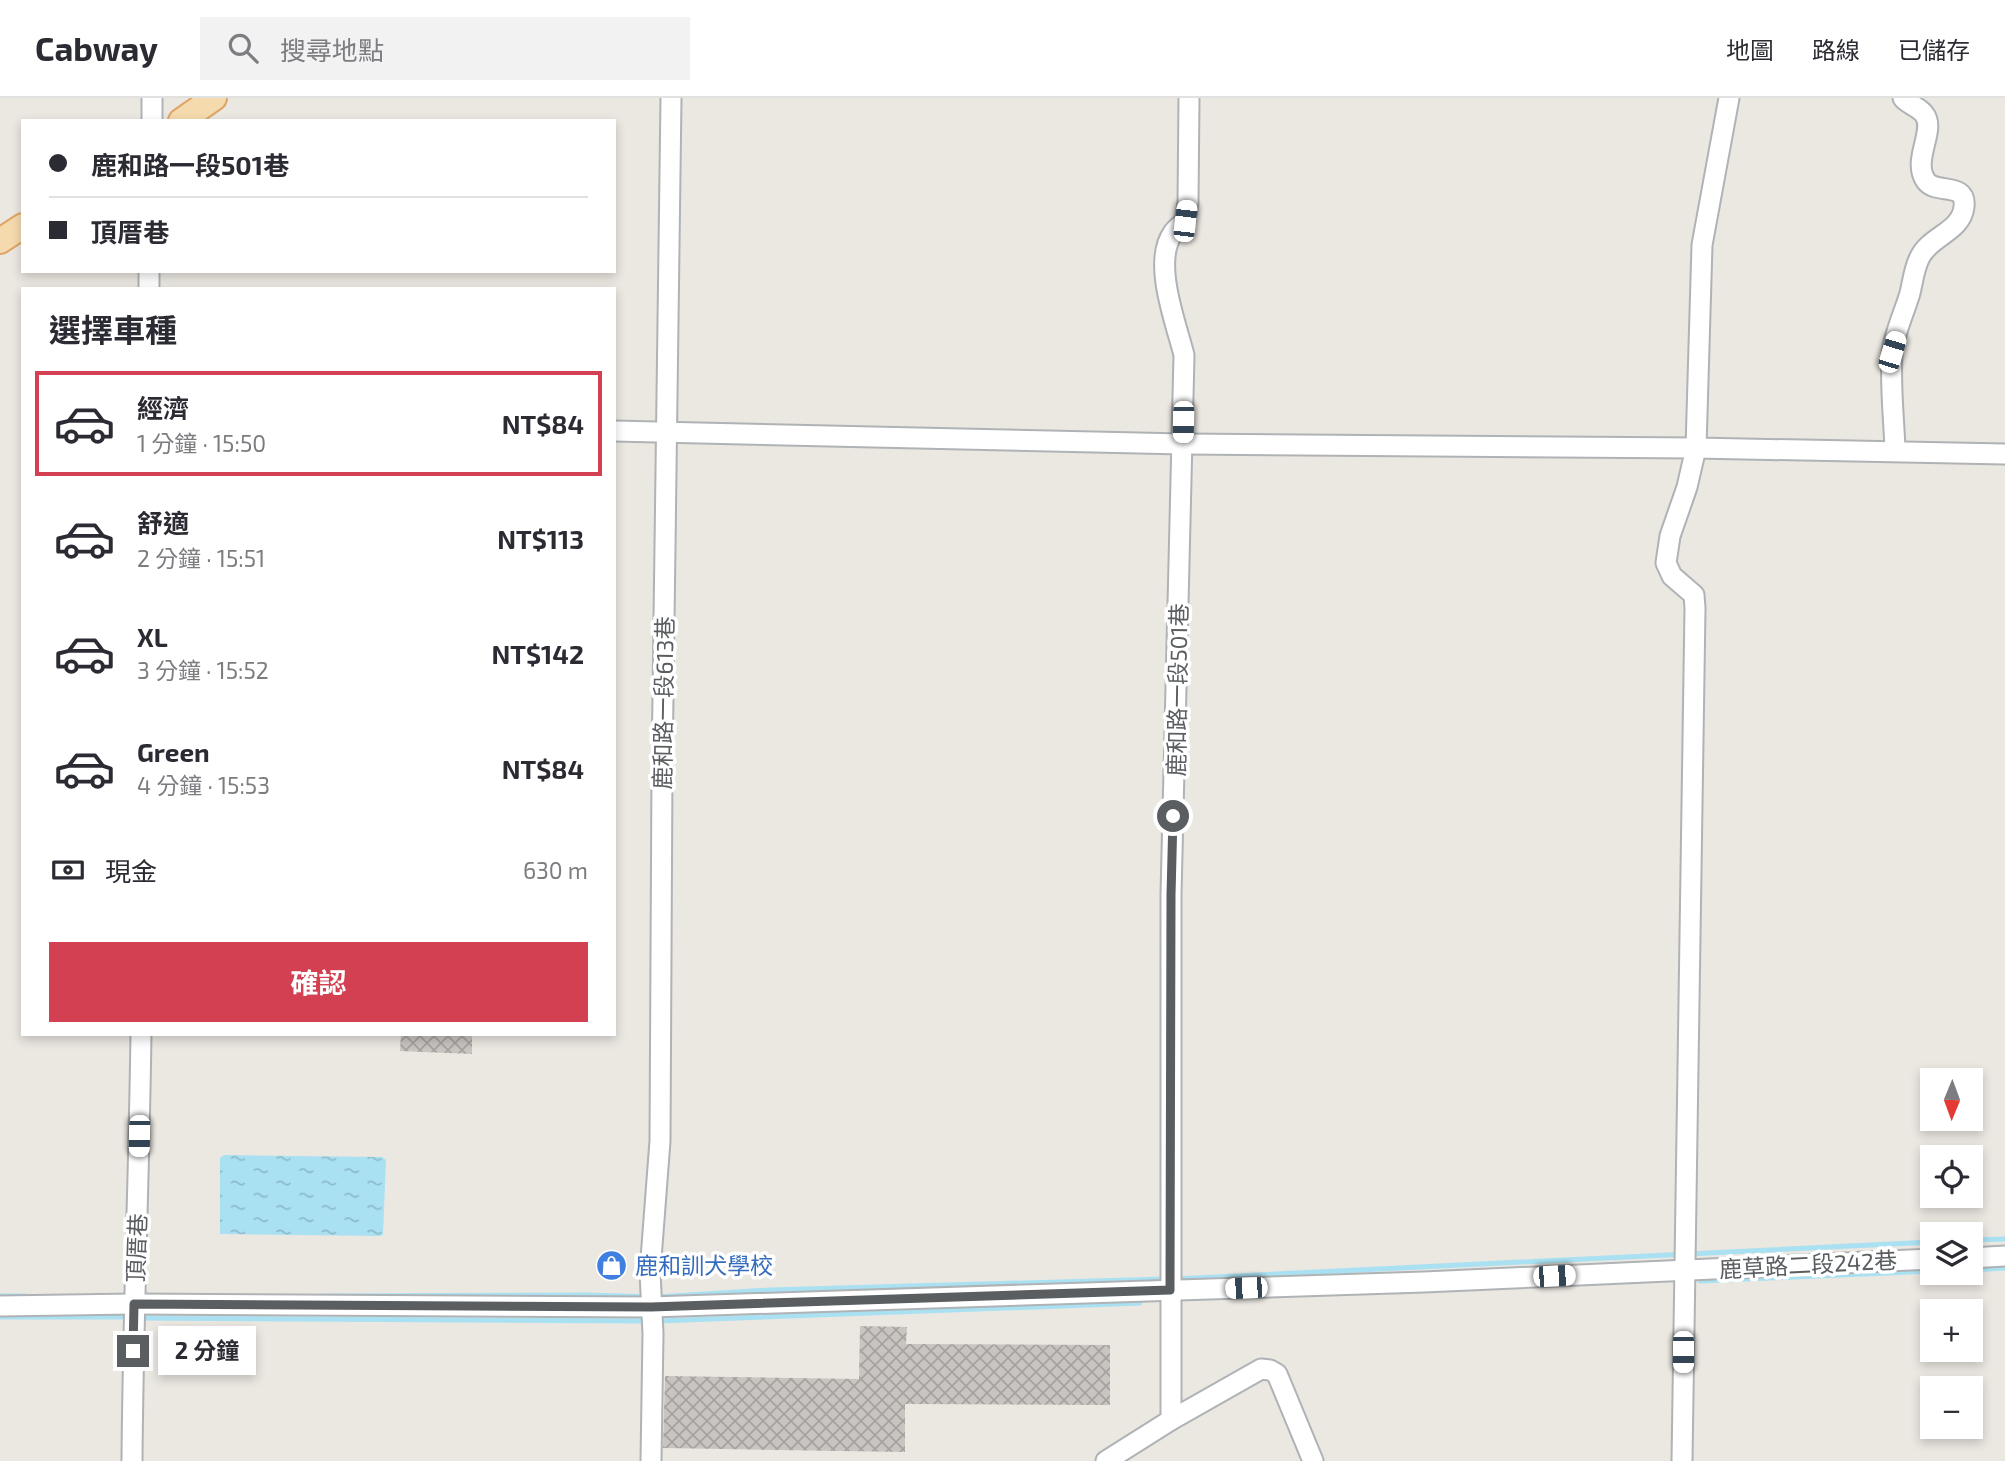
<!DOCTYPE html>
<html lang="zh-TW">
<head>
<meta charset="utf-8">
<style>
  body { margin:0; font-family:"Exo 2","Noto Sans TC",sans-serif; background:#f2f2f3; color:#2b2b33; height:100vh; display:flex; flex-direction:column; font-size:26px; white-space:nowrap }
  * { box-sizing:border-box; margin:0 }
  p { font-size:23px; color:#7c7c81 }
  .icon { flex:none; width:38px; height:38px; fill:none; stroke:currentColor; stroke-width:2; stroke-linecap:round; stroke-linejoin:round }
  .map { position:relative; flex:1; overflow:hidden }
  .sheet { position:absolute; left:21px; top:189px; width:595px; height:749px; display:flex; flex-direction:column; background:#fff; border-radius:0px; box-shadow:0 4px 10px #0003 }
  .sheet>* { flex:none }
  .banner { position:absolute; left:21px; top:21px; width:595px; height:154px; border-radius:0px; box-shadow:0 4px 10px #0003; display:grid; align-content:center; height:154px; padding:0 28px; background:#fff }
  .needle { width:46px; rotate:181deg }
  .controls { position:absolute; left:1920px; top:970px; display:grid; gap:14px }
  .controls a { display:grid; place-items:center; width:63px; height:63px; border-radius:0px; background:#fff; box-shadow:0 4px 10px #0003; font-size:35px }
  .end { position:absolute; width:32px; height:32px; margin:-16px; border:9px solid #5a5e60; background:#fff; box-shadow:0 0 0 4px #fff }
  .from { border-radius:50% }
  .bubble { position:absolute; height:49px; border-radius:0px; background:#fff; box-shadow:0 4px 10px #0003; font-size:23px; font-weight:700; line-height:49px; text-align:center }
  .car { position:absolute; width:21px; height:42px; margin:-21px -10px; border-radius:9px; box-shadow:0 0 5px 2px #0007; background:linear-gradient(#fff 24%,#345 0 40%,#fff 0 76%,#345 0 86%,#fff 0) }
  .banner b { display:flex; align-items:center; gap:24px; height:66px; font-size:26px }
  .banner b+b { border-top:2px solid #e1e1e2 }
  .banner i { width:18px; height:18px; background:#2b2b33 }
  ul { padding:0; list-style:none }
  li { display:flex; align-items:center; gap:21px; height:105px; margin:0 14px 10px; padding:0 14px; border:4px solid transparent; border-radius:0px }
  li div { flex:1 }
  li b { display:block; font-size:26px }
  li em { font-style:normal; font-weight:700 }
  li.selected { border-color:#d24051 }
  li>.icon { width:63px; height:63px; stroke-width:1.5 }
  h2 { padding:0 28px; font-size:32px; line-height:84px }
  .pay { display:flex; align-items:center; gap:18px; height:77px; padding:0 28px; font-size:26px }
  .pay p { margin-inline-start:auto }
  .primary-button { display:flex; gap:14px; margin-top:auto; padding:14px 28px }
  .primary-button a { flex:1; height:80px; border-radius:0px; background:#d24051; color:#fff; font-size:28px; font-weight:700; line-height:80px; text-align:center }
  header { display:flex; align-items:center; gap:42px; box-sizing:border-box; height:98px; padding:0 35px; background:#fff; border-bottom:2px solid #e1e1e2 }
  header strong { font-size:33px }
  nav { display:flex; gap:38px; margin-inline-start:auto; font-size:24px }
  .search { width:490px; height:63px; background:#f2f2f3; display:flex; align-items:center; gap:18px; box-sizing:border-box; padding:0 24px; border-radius:0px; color:#7c7c81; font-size:26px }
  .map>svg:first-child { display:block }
  .water { fill:url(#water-ripples) }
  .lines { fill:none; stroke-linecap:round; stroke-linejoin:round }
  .stream { stroke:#a9e1f3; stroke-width:5 }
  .building { fill:url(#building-cross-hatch) }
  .minor-casing { stroke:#afb3b5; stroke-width:23 }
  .major-casing { stroke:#dea567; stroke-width:28 }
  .minor { stroke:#fff; stroke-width:19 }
  .major { stroke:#f4daad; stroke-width:24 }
  .route { stroke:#5a5e60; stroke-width:9 }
  .labels { text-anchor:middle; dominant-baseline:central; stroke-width:7; stroke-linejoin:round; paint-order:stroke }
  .street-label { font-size:23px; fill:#5a5e60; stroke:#fff }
  .shop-label { font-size:23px; fill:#366cbe; stroke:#fff; text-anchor:start }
</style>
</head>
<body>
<header>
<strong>Cabway</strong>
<div class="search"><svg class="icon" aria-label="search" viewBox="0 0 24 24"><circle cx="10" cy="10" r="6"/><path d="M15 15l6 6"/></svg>搜尋地點</div>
<nav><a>地圖</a><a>路線</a><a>已儲存</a></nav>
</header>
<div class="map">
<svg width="2005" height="1363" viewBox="0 0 2005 1363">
  <defs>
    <pattern id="water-ripples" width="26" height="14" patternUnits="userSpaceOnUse" patternTransform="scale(1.75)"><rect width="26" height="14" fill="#a9e1f3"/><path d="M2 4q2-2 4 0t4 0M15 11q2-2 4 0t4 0" fill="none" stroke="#8dbac8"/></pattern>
    <pattern id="building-cross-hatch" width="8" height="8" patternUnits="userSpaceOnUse" patternTransform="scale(1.75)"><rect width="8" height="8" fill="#c8c4c0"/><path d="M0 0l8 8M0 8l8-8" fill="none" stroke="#a5a29f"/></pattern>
  </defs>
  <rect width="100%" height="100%" fill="#ebe7e1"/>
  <polygon class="water" points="224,1057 382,1059 386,1062 383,1136 381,1138 220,1136 220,1060"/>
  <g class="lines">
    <g class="stream">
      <polyline points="1970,1142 2005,1141"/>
      <polyline points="1970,1172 2005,1170"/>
      <polyline points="1175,1181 1932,1144"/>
      <polyline points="1700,1183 1932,1173"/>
      <polyline points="0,1198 25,1198"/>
      <polyline points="322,1198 586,1197 657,1199 770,1192 1165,1181"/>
      <polyline points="0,1219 130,1219"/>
      <polyline points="140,1220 648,1223"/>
      <polyline points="658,1223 1140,1205"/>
    </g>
  </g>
  <g class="building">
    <polygon points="401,936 472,936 472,956 400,953"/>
    <polygon points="860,1228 907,1229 906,1246 1110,1247 1110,1307 905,1306 905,1354 663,1350 665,1278 859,1281"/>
  </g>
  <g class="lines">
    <defs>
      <g id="minor">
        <polyline points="152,23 152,0"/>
        <polyline points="149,191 149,173"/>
        <polyline points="614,333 1183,346 1696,350 2005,356"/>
        <path d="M1895 352C1894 321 1890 288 1892 256 1893 238 1905 213 1910 195 1913 183 1914 170 1920 159 1930 138 1961 134 1964 109 1967 83 1936 97 1926 83 1911 62 1937 32 1924 16 1919 9 1909 7 1903 0"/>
        <polyline points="1970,1160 2005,1158"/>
        <polyline points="0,1208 133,1206 651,1209 1424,1184 1932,1161"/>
        <polyline points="1171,1322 1261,1271 1270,1272 1277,1276 1313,1363"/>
        <path d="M132 1363C133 1221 139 1079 141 936"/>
        <polyline points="651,1363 653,1236 650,1174 660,1043 662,672 671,0"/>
        <path d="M1106 1363 1171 1322V797L1184 257C1176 225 1152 164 1173 135 1176 130 1182 127 1185 123L1188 105 1189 0"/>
        <polyline points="1682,1363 1695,510 1694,497 1672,478 1666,465 1670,438 1687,389 1696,350 1702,147 1729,0"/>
      </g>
      <g id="major">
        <polyline points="181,23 214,0"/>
        <polyline points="0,143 23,128"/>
      </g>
    </defs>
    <use href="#minor" class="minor-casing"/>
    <use href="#major" class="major-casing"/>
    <use href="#minor" class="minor"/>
    <use href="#major" class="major"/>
  </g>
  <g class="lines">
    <polyline class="route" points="133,1253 134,1206 651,1209 1170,1192 1171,797 1173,718"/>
  </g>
  <defs>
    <symbol id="shop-disc" viewBox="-11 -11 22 22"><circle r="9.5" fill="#3f7fe0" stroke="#fff"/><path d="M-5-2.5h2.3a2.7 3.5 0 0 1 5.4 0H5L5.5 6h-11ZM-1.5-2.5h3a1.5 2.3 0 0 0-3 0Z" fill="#fff"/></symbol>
  </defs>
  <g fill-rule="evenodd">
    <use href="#shop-disc" x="594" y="1150" width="35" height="35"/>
  </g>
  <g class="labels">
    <g class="street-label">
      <text transform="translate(1177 592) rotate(-89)">鹿和路一段501巷</text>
      <text transform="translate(663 605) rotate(-89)">鹿和路一段613巷</text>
      <text transform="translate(136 1150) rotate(-88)">頂厝巷</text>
      <text transform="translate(1808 1166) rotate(-3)">鹿草路二段242巷</text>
    </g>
    <g class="shop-label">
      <text x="635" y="1167">鹿和訓犬學校</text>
    </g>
  </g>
</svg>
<div class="controls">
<a><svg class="needle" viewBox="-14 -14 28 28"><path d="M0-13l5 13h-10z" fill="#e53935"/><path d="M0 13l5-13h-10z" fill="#7c7c81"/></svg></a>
<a><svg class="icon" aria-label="locate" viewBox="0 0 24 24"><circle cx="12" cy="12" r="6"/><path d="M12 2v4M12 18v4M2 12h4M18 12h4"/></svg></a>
<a><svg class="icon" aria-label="layers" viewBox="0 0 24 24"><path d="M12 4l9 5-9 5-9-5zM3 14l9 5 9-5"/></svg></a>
<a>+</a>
<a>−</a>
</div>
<i class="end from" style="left:1173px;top:718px"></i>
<i class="end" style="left:133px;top:1253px"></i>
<div class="bubble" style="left:158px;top:1228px;width:98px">2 分鐘</div>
<i class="car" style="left:1185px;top:123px;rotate:7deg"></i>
<i class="car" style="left:1892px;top:254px;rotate:17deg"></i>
<i class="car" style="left:1183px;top:324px;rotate:181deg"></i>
<i class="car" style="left:139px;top:1038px;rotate:181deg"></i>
<i class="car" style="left:1554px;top:1178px;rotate:87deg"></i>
<i class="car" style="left:1246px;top:1190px;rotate:268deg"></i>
<i class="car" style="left:1683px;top:1254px;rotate:180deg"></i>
<div class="banner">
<b><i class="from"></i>鹿和路一段501巷</b>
<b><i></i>頂厝巷</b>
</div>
<section class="sheet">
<h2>選擇車種</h2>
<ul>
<li class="selected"><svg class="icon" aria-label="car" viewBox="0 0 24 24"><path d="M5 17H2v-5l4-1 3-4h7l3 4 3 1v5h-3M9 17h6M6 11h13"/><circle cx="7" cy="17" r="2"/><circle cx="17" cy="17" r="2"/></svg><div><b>經濟</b><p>1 分鐘 · 15:50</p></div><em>NT$84</em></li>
<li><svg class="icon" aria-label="car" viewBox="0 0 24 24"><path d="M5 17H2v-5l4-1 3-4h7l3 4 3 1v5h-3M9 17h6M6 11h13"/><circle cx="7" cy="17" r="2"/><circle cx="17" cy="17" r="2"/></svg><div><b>舒適</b><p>2 分鐘 · 15:51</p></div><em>NT$113</em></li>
<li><svg class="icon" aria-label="car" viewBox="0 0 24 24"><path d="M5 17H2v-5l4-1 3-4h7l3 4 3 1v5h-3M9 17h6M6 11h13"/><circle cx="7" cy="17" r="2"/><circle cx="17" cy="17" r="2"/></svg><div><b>XL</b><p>3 分鐘 · 15:52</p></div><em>NT$142</em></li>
<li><svg class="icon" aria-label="car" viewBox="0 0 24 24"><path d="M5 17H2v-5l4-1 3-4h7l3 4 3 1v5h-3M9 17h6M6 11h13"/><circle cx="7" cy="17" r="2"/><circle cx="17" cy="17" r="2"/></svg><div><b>Green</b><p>4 分鐘 · 15:53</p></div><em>NT$84</em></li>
</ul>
<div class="pay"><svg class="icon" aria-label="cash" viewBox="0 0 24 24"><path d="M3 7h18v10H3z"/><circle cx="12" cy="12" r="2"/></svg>現金<p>630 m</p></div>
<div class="primary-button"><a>確認</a></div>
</section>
</div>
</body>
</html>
